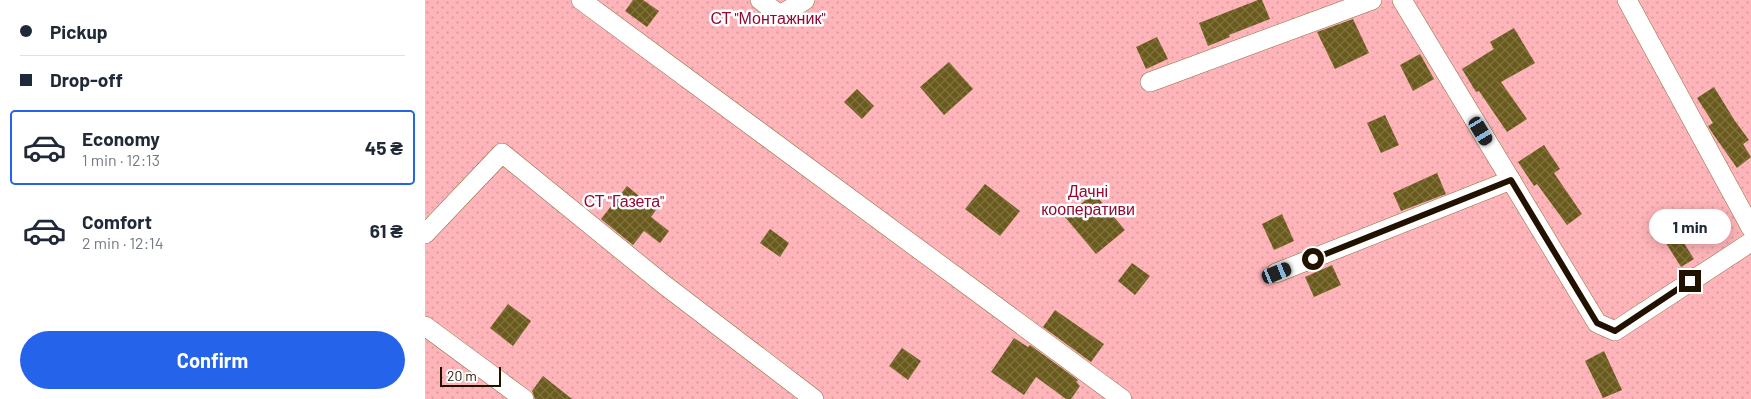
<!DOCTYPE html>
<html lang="en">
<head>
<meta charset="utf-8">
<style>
  body { margin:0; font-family:Barlow,sans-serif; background:#f6f6f7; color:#1f2937; height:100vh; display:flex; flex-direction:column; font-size:19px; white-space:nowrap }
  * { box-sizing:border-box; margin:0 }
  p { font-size:16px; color:#747a83 }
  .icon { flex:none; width:28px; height:28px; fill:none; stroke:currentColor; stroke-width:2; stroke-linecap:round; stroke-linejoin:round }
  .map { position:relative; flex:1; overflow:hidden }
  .side { display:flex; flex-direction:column; background:#fff; width:425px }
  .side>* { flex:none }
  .guide { display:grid; align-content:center; height:110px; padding:0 20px; background:#fff }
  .scale { position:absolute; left:15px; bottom:12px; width:61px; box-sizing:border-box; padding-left:5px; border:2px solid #211200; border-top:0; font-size:14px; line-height:18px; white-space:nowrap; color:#211200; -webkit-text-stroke:4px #fff; paint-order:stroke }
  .end { position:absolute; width:22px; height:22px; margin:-11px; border:6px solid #211200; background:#fff; box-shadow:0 0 0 2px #fff }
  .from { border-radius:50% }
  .bubble { position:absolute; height:35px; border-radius:18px; background:#fff; box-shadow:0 2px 12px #0003; font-size:16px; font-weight:700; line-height:35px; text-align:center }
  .car { position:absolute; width:15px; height:30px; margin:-15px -8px; border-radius:6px; box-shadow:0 0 4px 1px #0007; background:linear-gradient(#222 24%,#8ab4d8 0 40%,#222 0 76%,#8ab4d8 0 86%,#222 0) }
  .guide b { display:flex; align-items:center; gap:18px; height:48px; font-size:19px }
  .guide b+b { border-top:1px solid #e0e1e3 }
  .guide i { width:12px; height:12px; background:#1f2937 }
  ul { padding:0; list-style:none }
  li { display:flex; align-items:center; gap:15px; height:75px; margin:0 10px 8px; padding:0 10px; border:2px solid transparent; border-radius:5px }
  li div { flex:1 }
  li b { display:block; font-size:19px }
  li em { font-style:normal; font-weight:700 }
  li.selected { border-color:#2563eb }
  li>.icon { width:45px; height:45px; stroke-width:1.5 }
  .primary-button { display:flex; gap:10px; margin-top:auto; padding:10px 20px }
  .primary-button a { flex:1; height:58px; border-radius:30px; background:#2563eb; color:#fff; font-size:20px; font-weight:700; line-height:58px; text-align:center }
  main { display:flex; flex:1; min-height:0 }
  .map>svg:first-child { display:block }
  .green { fill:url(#green-dots) }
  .building { fill:url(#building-cross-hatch) }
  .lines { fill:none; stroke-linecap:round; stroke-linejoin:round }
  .minor-casing { stroke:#936e3b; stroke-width:20 }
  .minor { stroke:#fff; stroke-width:19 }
  .route { stroke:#211200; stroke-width:6 }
  .labels { text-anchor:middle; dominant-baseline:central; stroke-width:5; stroke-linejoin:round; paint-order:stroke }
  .park-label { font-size:16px; fill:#920932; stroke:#fff }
</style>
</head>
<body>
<main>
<section class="side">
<div class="guide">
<b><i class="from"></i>Pickup</b>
<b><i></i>Drop-off</b>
</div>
<ul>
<li class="selected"><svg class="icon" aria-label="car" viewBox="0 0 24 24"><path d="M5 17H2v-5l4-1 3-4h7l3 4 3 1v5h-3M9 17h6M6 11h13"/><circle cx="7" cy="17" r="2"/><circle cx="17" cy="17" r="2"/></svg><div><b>Economy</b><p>1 min · 12:13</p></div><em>45 ₴</em></li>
<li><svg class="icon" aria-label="car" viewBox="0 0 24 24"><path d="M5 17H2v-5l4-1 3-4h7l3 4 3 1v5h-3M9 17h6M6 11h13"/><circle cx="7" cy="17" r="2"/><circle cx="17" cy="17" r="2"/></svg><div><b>Comfort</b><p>2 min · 12:14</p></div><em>61 ₴</em></li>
</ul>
<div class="primary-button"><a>Confirm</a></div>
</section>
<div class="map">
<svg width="1326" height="399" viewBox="0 0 1326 399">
  <defs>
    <pattern id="green-dots" width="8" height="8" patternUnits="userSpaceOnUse" patternTransform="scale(1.25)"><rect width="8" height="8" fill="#feb4b9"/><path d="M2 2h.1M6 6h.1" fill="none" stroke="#d99a9d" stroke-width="1.8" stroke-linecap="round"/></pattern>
    <pattern id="building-cross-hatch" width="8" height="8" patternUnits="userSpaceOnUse" patternTransform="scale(1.25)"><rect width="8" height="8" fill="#6a5a1b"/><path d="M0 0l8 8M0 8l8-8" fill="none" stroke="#7e7241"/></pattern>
  </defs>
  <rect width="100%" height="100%" fill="#f9e1c1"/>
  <rect class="green" x="0" y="0" width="1326" height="399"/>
  <g class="building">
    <polygon points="208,0 218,0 234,11 222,27 200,11"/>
    <polygon points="833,0 837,0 845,19 804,35 805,37 783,46 774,23"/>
    <polygon points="928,19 944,53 910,69 892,32"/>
    <polygon points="1089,28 1110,63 1076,82 1102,119 1082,132 1054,91 1051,92 1037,69 1069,49 1065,42"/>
    <polygon points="732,37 743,59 721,69 711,47"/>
    <polygon points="995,54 1009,79 988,91 975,65"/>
    <polygon points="524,62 548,89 519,115 495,87"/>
    <polygon points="1289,87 1310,121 1324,140 1318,144 1326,157 1312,168 1288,134 1283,126 1288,123 1272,98"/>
    <polygon points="432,89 449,106 437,119 419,102"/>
    <polygon points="960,115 974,145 956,153 942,123"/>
    <polygon points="1119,145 1135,169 1129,173 1157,214 1142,225 1112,184 1109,186 1093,162"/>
    <polygon points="1012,173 1021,194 976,211 968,193"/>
    <polygon points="560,184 595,211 575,236 540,209"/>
    <polygon points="202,186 231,210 226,217 244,231 235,243 219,231 208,245 176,219"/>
    <polygon points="669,193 700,230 671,254 640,217"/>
    <polygon points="857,214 869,241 849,250 837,224"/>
    <polygon points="1242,216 1269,259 1256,267 1229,224"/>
    <polygon points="345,229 364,243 355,257 335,243"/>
    <polygon points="707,263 725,276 710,295 693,281"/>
    <polygon points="907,265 916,285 889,297 880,277"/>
    <polygon points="83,304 106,321 88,346 65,328"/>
    <polygon points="630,310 679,344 666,362 618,327"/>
    <polygon points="589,338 603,347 605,345 653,380 651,382 655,386 646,399 641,399 611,377 599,395 566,372"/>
    <polygon points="477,348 496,361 483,380 464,366"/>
    <polygon points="1179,351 1197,390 1178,398 1160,361"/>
    <polygon points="118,376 147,399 110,399 107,391"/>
  </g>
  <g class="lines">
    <defs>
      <g id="minor">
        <polyline points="156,0 697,399"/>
        <polyline points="335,0 355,15 380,0"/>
        <polyline points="977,0 1172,323 1190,331 1326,242"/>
        <polyline points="1202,0 1326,228"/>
        <polyline points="725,82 947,0"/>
        <polyline points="0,234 77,153 237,283 389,399"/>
        <polyline points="851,273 1086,180"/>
        <polyline points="0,326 99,399"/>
      </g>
    </defs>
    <use href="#minor" class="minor-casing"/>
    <use href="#minor" class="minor"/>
  </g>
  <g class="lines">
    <polyline class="route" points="888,259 1086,180 1172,323 1190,331 1265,281"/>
  </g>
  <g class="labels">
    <g class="park-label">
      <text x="343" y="17">СТ "Монтажник"</text>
      <text x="663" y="190">Дачні<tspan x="663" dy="18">кооперативи</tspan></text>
      <text x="199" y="200">СТ "Газета"</text>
    </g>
  </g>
</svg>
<div class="scale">20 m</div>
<i class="end from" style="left:888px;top:259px"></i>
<i class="end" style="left:1265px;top:281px"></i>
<div class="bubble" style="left:1224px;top:209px;width:82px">1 min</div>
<i class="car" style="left:1056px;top:131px;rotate:149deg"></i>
<i class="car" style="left:852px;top:273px;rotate:68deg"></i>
</div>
</main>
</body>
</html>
